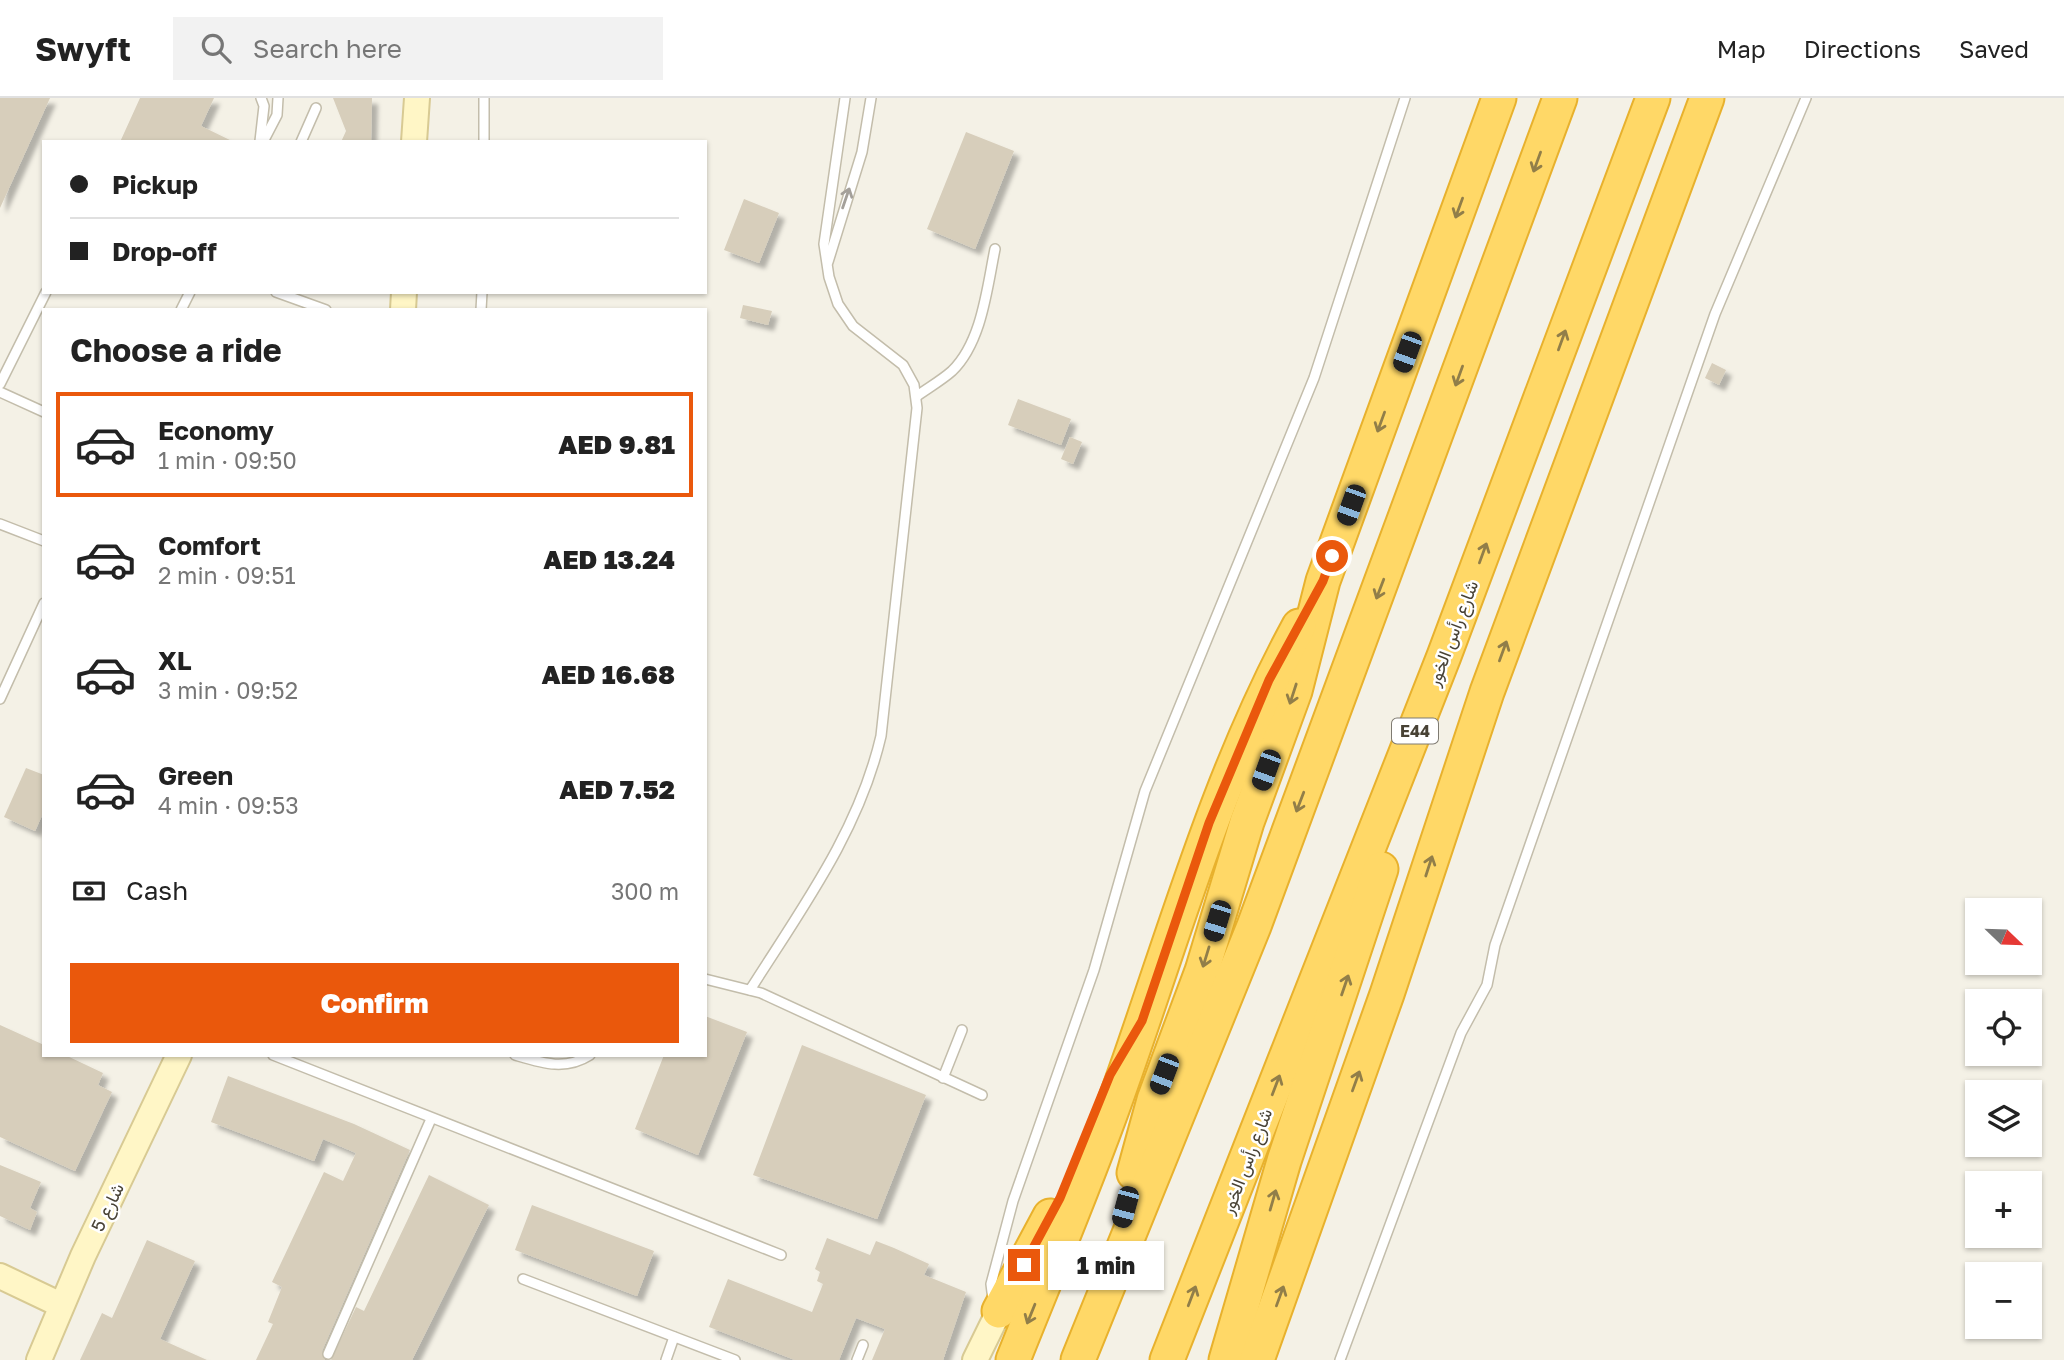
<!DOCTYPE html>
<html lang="en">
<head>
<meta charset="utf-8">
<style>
  body { margin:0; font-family:"Golos Text",Vazirmatn,sans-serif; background:#f2f2f2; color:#222; height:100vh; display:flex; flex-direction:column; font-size:26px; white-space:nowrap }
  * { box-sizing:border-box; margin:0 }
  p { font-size:23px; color:#767676 }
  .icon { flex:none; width:38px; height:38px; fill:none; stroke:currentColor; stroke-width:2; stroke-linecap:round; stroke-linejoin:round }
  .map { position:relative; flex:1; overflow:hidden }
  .drawer { position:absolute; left:42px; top:210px; width:665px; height:749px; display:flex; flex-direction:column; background:#fff; border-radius:0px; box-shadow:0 2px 5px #0004 }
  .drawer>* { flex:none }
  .banner { position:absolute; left:42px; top:42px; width:665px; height:154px; border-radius:0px; box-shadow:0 2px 5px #0004; display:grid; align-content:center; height:154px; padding:0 28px; background:#fff }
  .needle { width:46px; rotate:113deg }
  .tools { position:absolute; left:1965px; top:800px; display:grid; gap:14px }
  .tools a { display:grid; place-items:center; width:77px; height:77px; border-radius:0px; background:#fff; box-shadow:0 2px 5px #0004; font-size:35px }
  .end { position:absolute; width:32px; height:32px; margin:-16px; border:9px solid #ea580c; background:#fff; box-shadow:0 0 0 4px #fff }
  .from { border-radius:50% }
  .bubble { position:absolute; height:49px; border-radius:0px; background:#fff; box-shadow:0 2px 5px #0004; font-size:23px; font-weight:800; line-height:49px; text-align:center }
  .car { position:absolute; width:21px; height:42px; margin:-21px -10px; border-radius:9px; box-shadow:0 0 5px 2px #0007; background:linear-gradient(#222 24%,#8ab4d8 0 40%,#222 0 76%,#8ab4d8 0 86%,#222 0) }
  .banner b { display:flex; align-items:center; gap:24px; height:66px; font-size:26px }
  .banner b+b { border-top:2px solid #e0e0e0 }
  .banner i { width:18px; height:18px; background:#222 }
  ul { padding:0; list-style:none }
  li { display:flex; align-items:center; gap:21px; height:105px; margin:0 14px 10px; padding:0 14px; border:4px solid transparent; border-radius:0px }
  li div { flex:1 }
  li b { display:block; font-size:26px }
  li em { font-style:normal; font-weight:800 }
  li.current { border-color:#ea580c }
  li>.icon { width:63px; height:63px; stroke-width:1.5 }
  h2 { padding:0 28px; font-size:32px; line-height:84px }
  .pay { display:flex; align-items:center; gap:18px; height:77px; padding:0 28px; font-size:26px }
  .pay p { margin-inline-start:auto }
  .action { display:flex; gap:14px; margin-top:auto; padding:14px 28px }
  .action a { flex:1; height:80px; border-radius:0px; background:#ea580c; color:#fff; font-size:28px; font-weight:800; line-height:80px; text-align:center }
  header { display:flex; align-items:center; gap:42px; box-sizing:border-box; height:98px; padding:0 35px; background:#fff; border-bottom:2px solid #e0e0e0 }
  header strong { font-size:33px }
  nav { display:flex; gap:38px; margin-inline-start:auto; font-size:24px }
  .search { width:490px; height:63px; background:#f2f2f2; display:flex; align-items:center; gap:18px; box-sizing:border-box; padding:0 24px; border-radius:0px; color:#767676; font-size:26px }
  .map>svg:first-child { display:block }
  .building { fill:#d7cebb; filter:url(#shadow) }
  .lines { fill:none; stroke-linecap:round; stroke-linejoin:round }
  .lane-casing { stroke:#c3bdab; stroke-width:12 }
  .secondary-casing { stroke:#d8ca93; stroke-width:28 }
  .highway-casing { stroke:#e8b12d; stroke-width:37 }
  .lane { stroke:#fff; stroke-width:9 }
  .secondary { stroke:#fff6c6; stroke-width:24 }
  .highway { stroke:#ffd867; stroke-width:33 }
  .oneway { stroke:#917e49 }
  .oneway2 { stroke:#a4a09a }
  .route { stroke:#ea580c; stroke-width:9 }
  .labels { text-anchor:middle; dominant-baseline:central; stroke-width:5; stroke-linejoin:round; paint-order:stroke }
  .shield { fill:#fff; stroke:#7f7b72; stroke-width:2 }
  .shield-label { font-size:16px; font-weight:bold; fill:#484235 }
  .street-label { font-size:18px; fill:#484235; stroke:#fff }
</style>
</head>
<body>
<header>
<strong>Swyft</strong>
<div class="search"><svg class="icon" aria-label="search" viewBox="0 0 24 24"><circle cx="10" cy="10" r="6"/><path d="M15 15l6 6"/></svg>Search here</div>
<nav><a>Map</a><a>Directions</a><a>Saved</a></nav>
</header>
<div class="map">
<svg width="2064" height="1262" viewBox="0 0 2064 1262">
  <defs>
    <filter id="shadow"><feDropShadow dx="6" dy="6" stdDeviation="2" flood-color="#0004"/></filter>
  </defs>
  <rect width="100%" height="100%" fill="#f4f1e6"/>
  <g class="building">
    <polygon points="0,0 50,0 0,110"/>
    <polygon points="140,0 214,0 201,28 234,44 120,44"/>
    <polygon points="333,0 372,0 371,44 341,44 346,33"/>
    <polygon points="966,34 1014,53 975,151 927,131"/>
    <polygon points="744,101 779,115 759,165 724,152"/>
    <polygon points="743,207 772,213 768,227 740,220"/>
    <polygon points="1712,265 1726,272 1719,287 1705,280"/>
    <polygon points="1018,301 1071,321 1061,347 1008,327"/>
    <polygon points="1070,339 1082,344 1073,366 1061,361"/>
    <polygon points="26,670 44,677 44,713 35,733 4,719"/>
    <polygon points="705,918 747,934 698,1057 635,1031 664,957 705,957"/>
    <polygon points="0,927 44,947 44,957 65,957 103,975 98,987 112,994 75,1073 0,1039"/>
    <polygon points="802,947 926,997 877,1121 753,1077"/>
    <polygon points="228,978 354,1026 410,1052 322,1253 325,1262 256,1262 273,1226 268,1224 282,1189 272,1184 324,1074 343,1083 356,1055 323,1041 314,1063 211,1024"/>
    <polygon points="0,1067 41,1084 30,1110 37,1114 30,1132 0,1118"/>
    <polygon points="429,1077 489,1107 412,1262 331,1262 356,1209 364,1213"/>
    <polygon points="532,1107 654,1153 637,1198 515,1152"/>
    <polygon points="827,1140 870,1157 876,1143 894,1150 929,1166 924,1177 966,1194 943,1262 872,1262 885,1231 856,1220 839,1262 795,1262 709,1229 728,1181 812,1214 823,1186 817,1183 820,1174 815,1171"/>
    <polygon points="147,1142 195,1163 160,1241 207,1262 80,1262 102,1215 112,1220"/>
  </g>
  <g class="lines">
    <defs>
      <g id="lane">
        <polyline points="260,43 264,8 261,0"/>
        <polyline points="263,44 277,17 278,0"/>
        <polyline points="301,44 316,10"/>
        <polyline points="484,44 484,0"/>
        <polyline points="828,164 862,54 871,0"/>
        <polyline points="276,194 326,212"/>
        <polyline points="181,212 190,194"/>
        <polyline points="481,212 482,194"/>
        <polyline points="0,286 46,194"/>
        <polyline points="0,294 44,314"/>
        <path d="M917 298C928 290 942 282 952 273 982 244 987 190 995 151"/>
        <polyline points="0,426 44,443"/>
        <polyline points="0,601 44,505"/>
        <polyline points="705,881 761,895 982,997"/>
        <path d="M750 892C802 810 859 733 881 638L917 310 914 287 903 267 853 228 838 206 829 179 824 146 845 0"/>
        <polyline points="273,957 781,1157"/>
        <path d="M515 957C542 965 565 973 590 957"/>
        <polyline points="943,980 962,932"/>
        <polyline points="523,1181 735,1262"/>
        <polyline points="993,1202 991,1186 1013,1103 1094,872 1145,693 1314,280 1405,0"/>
        <polyline points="328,1256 431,1021"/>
        <polyline points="666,1262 674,1239"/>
        <polyline points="857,1262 863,1247"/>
        <polyline points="1340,1262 1461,935 1487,887 1495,847 1715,216 1806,0"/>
      </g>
      <g id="secondary">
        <polyline points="414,44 417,0"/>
        <polyline points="403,212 404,194"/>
        <polyline points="0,1178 61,1207"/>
        <polyline points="39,1262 83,1158 179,957"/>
        <polyline points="975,1262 999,1213"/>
      </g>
      <g id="highway">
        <polyline points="1134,1075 1154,1002 1202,873 1247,724 1295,593 1323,483 1499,0"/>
        <polyline points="999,1213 1050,1118"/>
        <path d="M1013 1262C1047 1177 1083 1092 1114 1006 1173 843 1215 683 1299 528"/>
        <polyline points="1078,1262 1254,828 1560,0"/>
        <polyline points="1167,1262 1444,558 1653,0"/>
        <polyline points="1226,1262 1284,1063 1381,771"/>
        <polyline points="1257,1262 1387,896 1487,594 1707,0"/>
      </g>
    </defs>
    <use href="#lane" class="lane-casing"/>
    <use href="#secondary" class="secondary-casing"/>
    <use href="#highway" class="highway-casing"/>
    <use href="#lane" class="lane"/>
    <use href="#secondary" class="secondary"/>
    <use href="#highway" class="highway"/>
  </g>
  <defs><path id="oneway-shaft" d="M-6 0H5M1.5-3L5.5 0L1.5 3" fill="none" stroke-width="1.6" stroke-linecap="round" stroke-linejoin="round" transform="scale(1.75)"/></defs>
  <g class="oneway">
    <use href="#oneway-shaft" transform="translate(1537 64) rotate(110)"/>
    <use href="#oneway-shaft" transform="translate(1459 110) rotate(110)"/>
    <use href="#oneway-shaft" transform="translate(1562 242) rotate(-70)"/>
    <use href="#oneway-shaft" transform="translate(1459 278) rotate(110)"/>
    <use href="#oneway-shaft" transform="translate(1381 324) rotate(110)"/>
    <use href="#oneway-shaft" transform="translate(1483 455) rotate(-70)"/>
    <use href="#oneway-shaft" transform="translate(1380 491) rotate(111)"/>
    <use href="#oneway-shaft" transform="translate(1503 553) rotate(-70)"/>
    <use href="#oneway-shaft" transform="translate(1293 596) rotate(108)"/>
    <use href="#oneway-shaft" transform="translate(1300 704) rotate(111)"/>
    <use href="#oneway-shaft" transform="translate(1429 768) rotate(-72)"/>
    <use href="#oneway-shaft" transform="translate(1206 859) rotate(107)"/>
    <use href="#oneway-shaft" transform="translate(1345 887) rotate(-71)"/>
    <use href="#oneway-shaft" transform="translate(1356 983) rotate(-70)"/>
    <use href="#oneway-shaft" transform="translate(1276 987) rotate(-69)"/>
    <use href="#oneway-shaft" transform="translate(1273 1102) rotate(-74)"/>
    <use href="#oneway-shaft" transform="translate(1192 1198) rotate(-69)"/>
    <use href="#oneway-shaft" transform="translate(1280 1198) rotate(-70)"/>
    <use href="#oneway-shaft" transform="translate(1031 1216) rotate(112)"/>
  </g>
  <use class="oneway2" href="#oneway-shaft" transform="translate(846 100) rotate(-71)"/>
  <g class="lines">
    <polyline class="route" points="1024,1167 1060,1100 1110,977 1142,923 1209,725 1269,582 1323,483 1332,458"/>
  </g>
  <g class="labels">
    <rect class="shield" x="1392" y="620.5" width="46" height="25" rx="5"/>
    <g class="shield-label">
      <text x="1415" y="633">E44</text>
    </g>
    <g class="street-label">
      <text transform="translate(1452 535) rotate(-69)">شارع رأس الخور</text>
      <text transform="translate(1246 1063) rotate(-69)">شارع رأس الخور</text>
      <text transform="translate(107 1109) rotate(-64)">شارع 5</text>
    </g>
  </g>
</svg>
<div class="tools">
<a><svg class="needle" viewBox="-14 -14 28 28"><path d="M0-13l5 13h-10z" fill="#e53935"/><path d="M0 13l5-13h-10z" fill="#767676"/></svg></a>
<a><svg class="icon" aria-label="locate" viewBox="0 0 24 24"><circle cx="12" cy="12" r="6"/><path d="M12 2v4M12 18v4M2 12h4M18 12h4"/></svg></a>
<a><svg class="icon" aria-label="layers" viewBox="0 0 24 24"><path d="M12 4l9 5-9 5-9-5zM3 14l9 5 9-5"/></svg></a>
<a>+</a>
<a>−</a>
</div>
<i class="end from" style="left:1332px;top:458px"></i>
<i class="end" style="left:1024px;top:1167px"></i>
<div class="bubble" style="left:1048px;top:1143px;width:116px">1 min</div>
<i class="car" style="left:1407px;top:254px;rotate:200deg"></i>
<i class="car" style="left:1351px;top:407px;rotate:200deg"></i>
<i class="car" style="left:1266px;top:672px;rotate:200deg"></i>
<i class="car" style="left:1217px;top:823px;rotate:197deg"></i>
<i class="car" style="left:1164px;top:976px;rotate:201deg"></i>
<i class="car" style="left:1125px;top:1109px;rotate:195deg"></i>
<div class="banner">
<b><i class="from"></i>Pickup</b>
<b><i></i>Drop-off</b>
</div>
<section class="drawer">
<h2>Choose a ride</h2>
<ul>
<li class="current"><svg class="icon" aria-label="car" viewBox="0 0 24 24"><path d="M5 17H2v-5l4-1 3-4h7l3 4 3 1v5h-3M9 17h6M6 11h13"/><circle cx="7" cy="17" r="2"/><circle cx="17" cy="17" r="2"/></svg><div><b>Economy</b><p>1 min · 09:50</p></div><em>AED 9.81</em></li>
<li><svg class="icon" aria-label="car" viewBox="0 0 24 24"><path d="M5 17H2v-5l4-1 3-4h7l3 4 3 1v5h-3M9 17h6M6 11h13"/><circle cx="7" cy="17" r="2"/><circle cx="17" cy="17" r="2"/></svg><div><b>Comfort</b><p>2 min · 09:51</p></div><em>AED 13.24</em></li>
<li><svg class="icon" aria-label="car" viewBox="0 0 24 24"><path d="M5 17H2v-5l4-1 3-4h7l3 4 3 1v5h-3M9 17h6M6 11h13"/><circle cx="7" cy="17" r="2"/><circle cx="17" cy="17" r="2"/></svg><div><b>XL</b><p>3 min · 09:52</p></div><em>AED 16.68</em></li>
<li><svg class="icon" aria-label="car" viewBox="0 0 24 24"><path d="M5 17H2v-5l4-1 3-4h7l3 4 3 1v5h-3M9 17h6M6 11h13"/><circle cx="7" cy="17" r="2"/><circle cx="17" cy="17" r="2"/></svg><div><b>Green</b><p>4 min · 09:53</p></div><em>AED 7.52</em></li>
</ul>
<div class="pay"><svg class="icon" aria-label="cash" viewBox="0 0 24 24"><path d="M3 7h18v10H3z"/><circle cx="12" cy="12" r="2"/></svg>Cash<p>300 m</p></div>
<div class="action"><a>Confirm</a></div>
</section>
</div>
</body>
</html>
